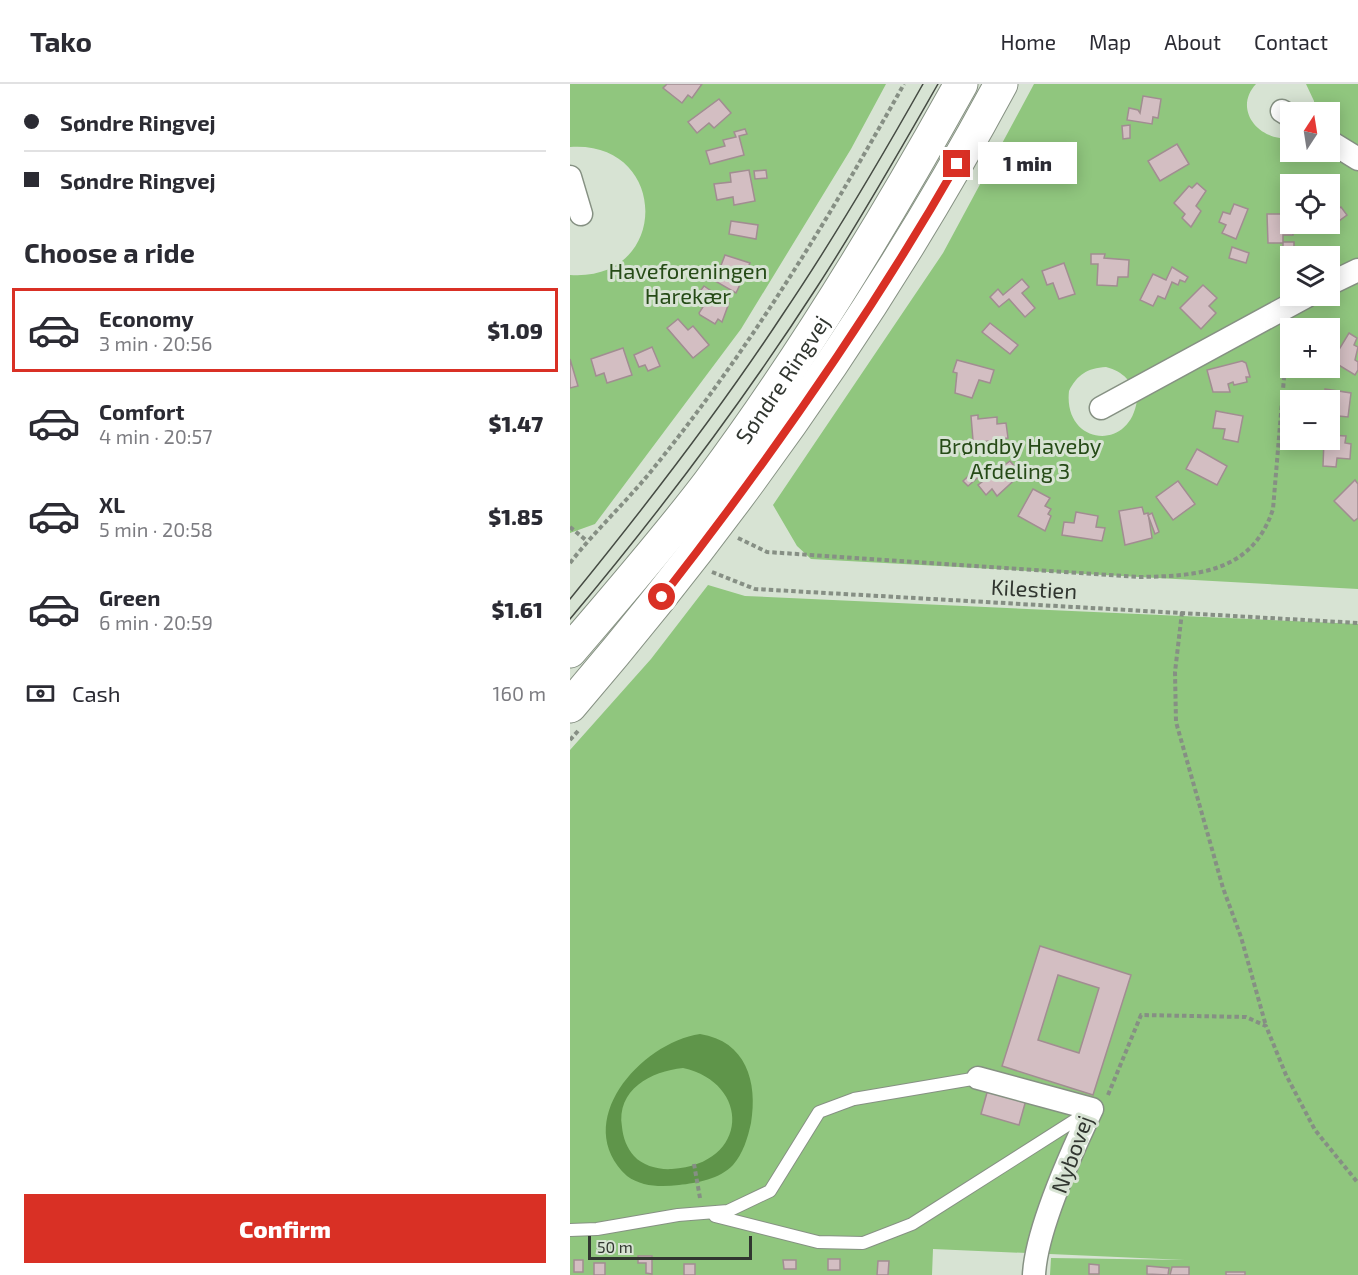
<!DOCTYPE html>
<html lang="en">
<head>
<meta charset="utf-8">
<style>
  body { margin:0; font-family:"Exo 2",sans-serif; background:#f7f7f7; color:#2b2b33; height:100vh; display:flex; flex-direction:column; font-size:22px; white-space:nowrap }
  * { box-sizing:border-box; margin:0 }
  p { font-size:20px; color:#7c7c81 }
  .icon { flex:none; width:33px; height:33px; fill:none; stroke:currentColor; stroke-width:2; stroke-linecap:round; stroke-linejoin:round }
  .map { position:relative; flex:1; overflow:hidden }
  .panel { display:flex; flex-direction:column; background:#fff; width:570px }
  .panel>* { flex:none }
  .top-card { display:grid; align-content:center; height:132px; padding:0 24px; background:#fff }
  .needle { width:39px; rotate:12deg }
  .controls { position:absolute; left:710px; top:18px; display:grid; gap:12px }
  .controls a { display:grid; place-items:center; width:60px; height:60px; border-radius:0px; background:#fff; box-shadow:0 3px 15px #0003; font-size:30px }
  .scale { position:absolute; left:18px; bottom:15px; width:164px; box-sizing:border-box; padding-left:6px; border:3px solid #313630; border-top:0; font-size:16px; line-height:21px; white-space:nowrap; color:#313630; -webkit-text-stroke:4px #d7e3d3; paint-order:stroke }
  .end { position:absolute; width:27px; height:27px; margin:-14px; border:8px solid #d93025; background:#fff; box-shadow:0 0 0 3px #fff }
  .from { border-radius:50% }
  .bubble { position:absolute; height:42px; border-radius:0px; background:#fff; box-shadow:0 3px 15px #0003; font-size:20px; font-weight:800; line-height:42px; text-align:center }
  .top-card b { display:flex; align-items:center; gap:21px; height:57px; font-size:22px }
  .top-card b+b { border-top:2px solid #e1e1e2 }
  .top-card i { width:15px; height:15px; background:#2b2b33 }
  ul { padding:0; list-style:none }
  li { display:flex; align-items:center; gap:18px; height:84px; margin:0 12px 9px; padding:0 12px; border:3px solid transparent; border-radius:0px }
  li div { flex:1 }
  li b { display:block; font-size:22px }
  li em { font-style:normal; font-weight:800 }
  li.active { border-color:#d93025 }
  li>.icon { width:54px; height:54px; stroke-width:1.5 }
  h2 { padding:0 24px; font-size:27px; line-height:72px }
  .pay { display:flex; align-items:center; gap:15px; height:66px; padding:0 24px; font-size:22px }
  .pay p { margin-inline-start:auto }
  .action { display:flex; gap:12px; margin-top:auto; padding:12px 24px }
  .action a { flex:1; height:69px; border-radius:0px; background:#d93025; color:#fff; font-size:24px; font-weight:800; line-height:69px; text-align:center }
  header { display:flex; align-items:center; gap:36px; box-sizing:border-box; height:84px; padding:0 30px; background:#fff; border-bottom:2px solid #e1e1e2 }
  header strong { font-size:28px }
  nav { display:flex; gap:33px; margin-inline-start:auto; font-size:21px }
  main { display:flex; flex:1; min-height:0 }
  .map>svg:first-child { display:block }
  .green { fill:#90c67e; fill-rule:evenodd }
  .water { fill:#5f954a; fill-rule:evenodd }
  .building { fill:#d3bec2; stroke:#a18d91; stroke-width:1.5; fill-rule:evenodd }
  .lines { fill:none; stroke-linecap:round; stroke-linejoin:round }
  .lane-casing { stroke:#869183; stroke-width:14 }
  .street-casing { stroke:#869183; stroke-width:25 }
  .primary-casing { stroke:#869183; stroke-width:35 }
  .path { stroke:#868f84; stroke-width:4; stroke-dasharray:4.5 3; stroke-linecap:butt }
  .lane { stroke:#fff; stroke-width:12 }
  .street { stroke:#fff; stroke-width:22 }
  .primary { stroke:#fff; stroke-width:33 }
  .tram { stroke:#454b43; stroke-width:1.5 }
  .route { stroke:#d93025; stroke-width:8 }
  .labels { text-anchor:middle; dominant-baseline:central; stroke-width:6; stroke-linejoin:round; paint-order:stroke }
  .park-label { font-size:22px; fill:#264b17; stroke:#d7e3d3 }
  .street-label { font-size:22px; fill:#313630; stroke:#d7e3d3 }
</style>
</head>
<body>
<header>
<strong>Tako</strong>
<nav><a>Home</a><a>Map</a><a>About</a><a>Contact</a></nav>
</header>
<main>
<section class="panel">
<div class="top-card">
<b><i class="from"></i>Søndre Ringvej</b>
<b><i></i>Søndre Ringvej</b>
</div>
<h2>Choose a ride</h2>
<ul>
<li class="active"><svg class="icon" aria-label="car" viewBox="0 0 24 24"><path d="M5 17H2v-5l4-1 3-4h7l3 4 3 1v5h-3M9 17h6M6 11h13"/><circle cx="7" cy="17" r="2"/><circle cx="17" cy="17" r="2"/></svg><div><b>Economy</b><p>3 min · 20:56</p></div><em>$1.09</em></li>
<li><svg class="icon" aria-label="car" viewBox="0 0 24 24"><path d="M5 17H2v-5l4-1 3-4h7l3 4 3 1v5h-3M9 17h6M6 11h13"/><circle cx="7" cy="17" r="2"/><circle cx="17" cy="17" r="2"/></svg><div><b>Comfort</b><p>4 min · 20:57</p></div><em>$1.47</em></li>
<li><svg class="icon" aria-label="car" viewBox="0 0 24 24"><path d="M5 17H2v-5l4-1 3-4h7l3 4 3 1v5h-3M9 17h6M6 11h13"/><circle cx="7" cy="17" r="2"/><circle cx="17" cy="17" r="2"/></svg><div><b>XL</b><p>5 min · 20:58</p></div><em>$1.85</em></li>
<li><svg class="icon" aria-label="car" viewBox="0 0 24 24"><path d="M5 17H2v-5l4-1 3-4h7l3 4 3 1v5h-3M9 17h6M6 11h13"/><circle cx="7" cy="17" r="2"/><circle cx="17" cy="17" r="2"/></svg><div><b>Green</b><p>6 min · 20:59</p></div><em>$1.61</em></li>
</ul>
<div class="pay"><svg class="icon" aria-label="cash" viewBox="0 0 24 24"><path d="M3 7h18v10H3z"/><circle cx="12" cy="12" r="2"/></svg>Cash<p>160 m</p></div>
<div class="action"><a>Confirm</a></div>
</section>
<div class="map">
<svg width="788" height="1191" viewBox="0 0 788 1191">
  <rect width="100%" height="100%" fill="#d7e3d3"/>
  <g class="green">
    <path d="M0 0H316L281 65 171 245 25 440 0 449V191C101 198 100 56 0 63Z"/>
    <path d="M464 0H686C662 26 690 58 720 54V68H759V28H744V17L736 0H788V505L241 475 227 462 203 421 373 169ZM720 100H759V140H720ZM720 172H759V212H720ZM720 244H759V284H720ZM536 283C554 288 562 297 567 316 560 369 493 361 499 307 507 291 517 284 536 283ZM720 316H759V356H720Z"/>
    <polygon points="138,501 175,512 788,540 788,1191 480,1191 481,1174 615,1176 363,1165 362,1191 0,1191 0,666 81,575"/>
  </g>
  <path class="water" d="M130 950C176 957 188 998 181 1039 178 1053 173 1070 163 1081 150 1095 127 1099 109 1101 91 1103 72 1103 57 1092 0 1039 70 959 130 950ZM113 984C181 999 180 1080 102 1085 89 1086 73 1082 64 1072 57 1064 53 1054 52 1043 46 1006 81 987 113 984Z"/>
  <g class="building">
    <polygon points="97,0 132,0 122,14 118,11 112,19 93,4"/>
    <polygon points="573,12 591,15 588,34 583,33 582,40 557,36 559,24 568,26 570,29"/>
    <polygon points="149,15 161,29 144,44 139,39 127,49 118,38"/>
    <polygon points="560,41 560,54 553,55 552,42"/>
    <polygon points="175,45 177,50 169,52 174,71 140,80 136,67 155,62 153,56 166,53 164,48"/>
    <polygon points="607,60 619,80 590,97 578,77"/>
    <polygon points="179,86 185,117 164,121 163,113 147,116 144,100 161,98 160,89"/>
    <polygon points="196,86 197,94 185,95 184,87"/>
    <polygon points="627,99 636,107 626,122 631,127 621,143 612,134 615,130 604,119 619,102 622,104"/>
    <polygon points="664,120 678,125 666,155 652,149 656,141 649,138 653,128 660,130"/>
    <polygon points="759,121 763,128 771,123 777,131 758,145 755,140 747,145 743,140 759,140"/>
    <polygon points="697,130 717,130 717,142 723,142 723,151 713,151 713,158 724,158 724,168 713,169 713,159 698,159"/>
    <polygon points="161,137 188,141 186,155 159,150"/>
    <polygon points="662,163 679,169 676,179 659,174"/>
    <polygon points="521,170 535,170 534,174 559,176 558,193 548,193 547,202 527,201 528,180 521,180"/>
    <polygon points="155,171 180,179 166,209 145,197"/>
    <polygon points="494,179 505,210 489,215 483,199 477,201 472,187"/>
    <polygon points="602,183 618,193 615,198 610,196 608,201 602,198 595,215 588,212 583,222 570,216 583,190 596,196"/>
    <polygon points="452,195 459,203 452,209 465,224 455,233 439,215 429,223 420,213 428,205 433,211"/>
    <polygon points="633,201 647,214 639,222 646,229 631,245 610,224"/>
    <polygon points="134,202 159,219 152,238 148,235 145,240 130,231 129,229 140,212 131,206"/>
    <polygon points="108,235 118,246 123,242 139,261 123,274 97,244"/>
    <polygon points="420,239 448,261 440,270 412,248"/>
    <polygon points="779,249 787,254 784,261 788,263 785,276 788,278 788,286 785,291 762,277"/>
    <polygon points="82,263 90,282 78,287 75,281 69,283 64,271"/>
    <polygon points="53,264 62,291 37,299 34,289 26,292 21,275"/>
    <polygon points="0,275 8,302 0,304"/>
    <polygon points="387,276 424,286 420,299 409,296 402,314 385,309 387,289 383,288"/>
    <polygon points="672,277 676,279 680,293 676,293 677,298 664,301 663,298 658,300 660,308 643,308 637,286"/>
    <polygon points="755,305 781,309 778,333 759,331 759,316 746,316 747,308 755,309"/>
    <polygon points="646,327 673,332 668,358 653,355 655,345 643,344"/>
    <polygon points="408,331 408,335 427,333 427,340 436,339 438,354 429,355 429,360 418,361 418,357 405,359 406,369 396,370 394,357 403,356 401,332"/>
    <polygon points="759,351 776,352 775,359 781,360 780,375 767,374 766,383 753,382 754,356 759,356"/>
    <polygon points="627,365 657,382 647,401 616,385"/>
    <polygon points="440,377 451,390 427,412 422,405 416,411 408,401"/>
    <polygon points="407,384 412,390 398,402 393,397"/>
    <polygon points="785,396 788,400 788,434 784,437 764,417"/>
    <polygon points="608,397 625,420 603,436 586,413"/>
    <polygon points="463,405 480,414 475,422 481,425 478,430 481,432 475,447 448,432"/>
    <polygon points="572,423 574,430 578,429 582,454 555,461 549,427"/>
    <polygon points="506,428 528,432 526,443 535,444 532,457 492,451 494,438 504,439"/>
    <polygon points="582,429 589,448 585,450 578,431"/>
    <path d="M470 862 561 891 523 1011 432 982ZM488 891 529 904 509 969 468 956Z"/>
    <polygon points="418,1005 456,1016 449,1041 411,1030"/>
    <polygon points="68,1172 82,1172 82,1190 76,1189 76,1179 68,1179"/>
    <rect x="258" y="1175" width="12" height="11"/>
    <rect x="4" y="1176" width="9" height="12"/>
    <polygon points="213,1176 226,1176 226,1185 214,1185"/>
    <polygon points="308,1177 319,1177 318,1191 307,1191"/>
    <rect x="24" y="1179" width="11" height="12"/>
    <rect x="114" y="1180" width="11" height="11"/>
    <polygon points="519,1180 529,1181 529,1190 519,1190"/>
    <polygon points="577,1182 599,1184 598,1191 577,1190"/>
    <polygon points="602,1183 619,1183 619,1191 600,1191"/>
    <rect x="656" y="1188" width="19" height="3"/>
  </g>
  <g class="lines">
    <defs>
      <g id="lane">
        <polyline points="145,1132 248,1158 293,1159 342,1140 518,1028"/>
        <polyline points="0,1146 27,1145 108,1131 158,1127 200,1107 249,1028 284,1015 408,994"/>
      </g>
      <g id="street">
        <polyline points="712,27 720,32"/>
        <polyline points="759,57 788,75"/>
        <polyline points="0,93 11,130"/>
        <polyline points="759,200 788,186"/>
        <polyline points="531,324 737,212"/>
        <path d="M408 994 522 1025C502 1067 466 1146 464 1191"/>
      </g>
      <g id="primary">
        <path id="s1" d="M0 567C47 512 95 457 139 399 233 273 315 137 391 0"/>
        <path d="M0 622C165 430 311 223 431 0"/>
      </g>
    </defs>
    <use href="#lane" class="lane-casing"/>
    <use href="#street" class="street-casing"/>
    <use href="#primary" class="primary-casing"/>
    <g class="path">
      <polyline points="0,443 17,457"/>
      <path d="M168 454 197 468 568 493C625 492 682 490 703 425L718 246"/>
      <path d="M0 479C24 448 53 421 78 391 177 270 258 136 334 0"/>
      <polyline points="142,488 185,505 788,539"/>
      <polyline points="612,528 605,588 606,638 653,804 671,853 696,942"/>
      <polyline points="0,656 8,647"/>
      <polyline points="538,1011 571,931 676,933 696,942 716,991 745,1046 788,1099"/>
      <polyline points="124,1080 130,1114"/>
    </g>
    <use href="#lane" class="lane"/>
    <use href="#street" class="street"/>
    <use href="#primary" class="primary"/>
    <g class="tram">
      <path d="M0 515C75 423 148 329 213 230 263 156 309 78 353 0"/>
      <path d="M0 535C89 429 172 319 247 203 290 137 329 68 368 0"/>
    </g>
  </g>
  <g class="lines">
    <path class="route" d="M92 513C199 376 300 232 387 80"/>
  </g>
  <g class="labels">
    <g class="park-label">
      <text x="118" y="186">Haveforeningen<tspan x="118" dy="25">Harekær</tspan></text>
      <text x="450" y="361">Brøndby Haveby<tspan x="450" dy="25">Afdeling 3</tspan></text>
    </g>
    <g class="street-label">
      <text stroke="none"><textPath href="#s1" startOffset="345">Søndre Ringvej</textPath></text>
      <text transform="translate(464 504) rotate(3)">Kilestien</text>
      <text transform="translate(501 1070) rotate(-70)">Nybovej</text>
    </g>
  </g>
</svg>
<div class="controls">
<a><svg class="needle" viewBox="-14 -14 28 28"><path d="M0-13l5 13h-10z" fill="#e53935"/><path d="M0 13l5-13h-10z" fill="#7c7c81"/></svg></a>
<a><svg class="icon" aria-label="locate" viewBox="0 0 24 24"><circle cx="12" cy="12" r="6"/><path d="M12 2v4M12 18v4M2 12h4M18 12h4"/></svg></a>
<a><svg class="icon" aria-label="layers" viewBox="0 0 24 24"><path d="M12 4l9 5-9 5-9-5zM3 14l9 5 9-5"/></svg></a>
<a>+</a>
<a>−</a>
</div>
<div class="scale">50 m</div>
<i class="end from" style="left:92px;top:513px"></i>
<i class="end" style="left:387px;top:80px"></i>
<div class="bubble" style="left:408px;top:58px;width:99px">1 min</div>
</div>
</main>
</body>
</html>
